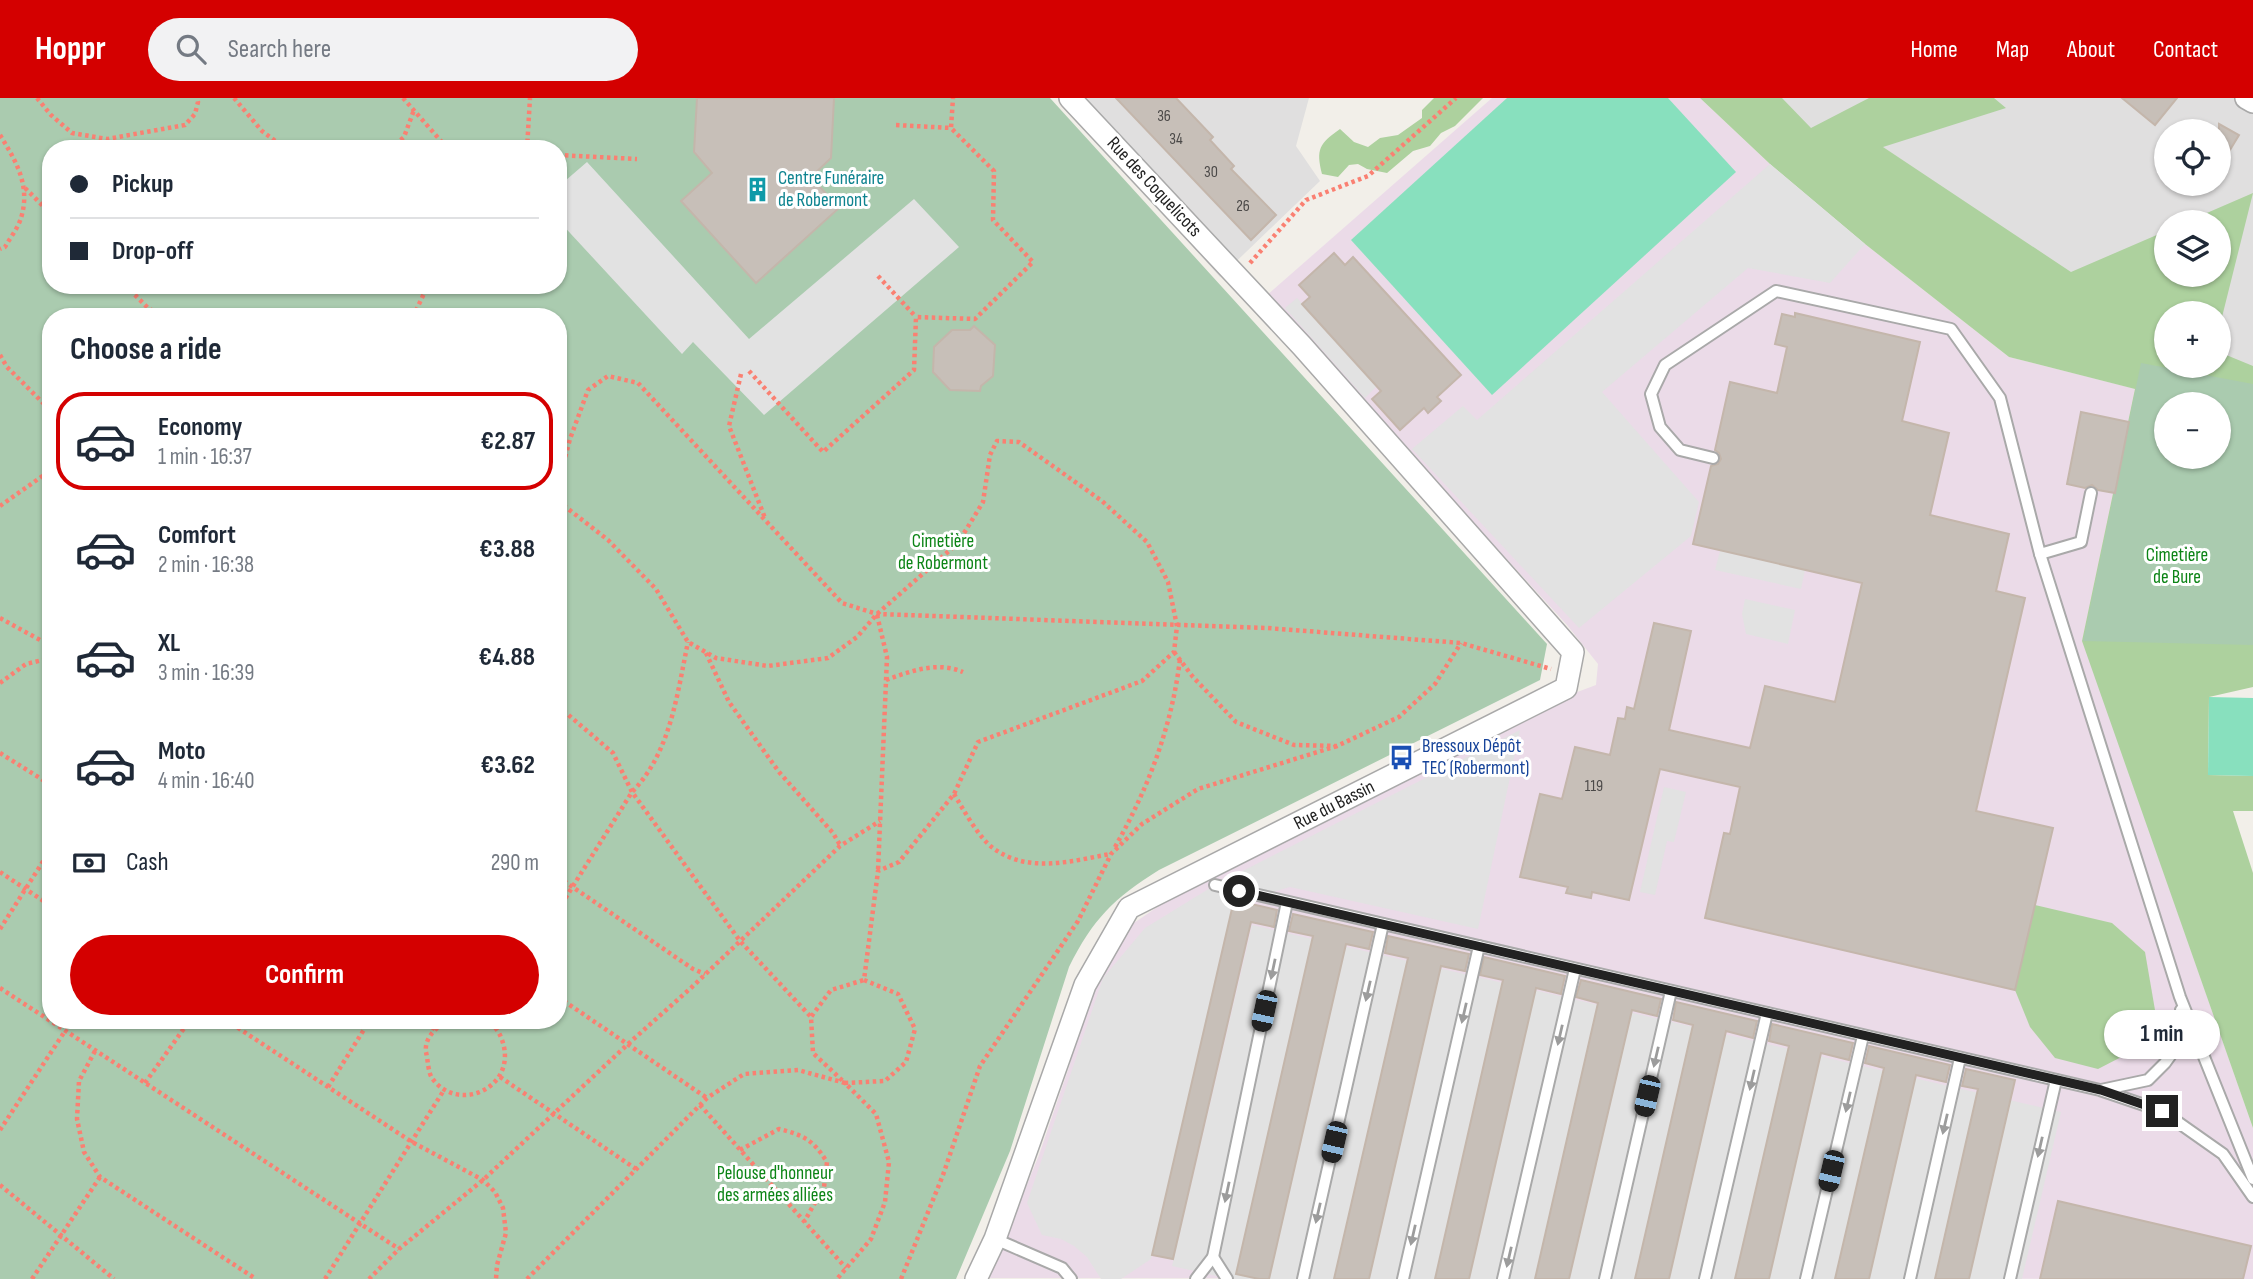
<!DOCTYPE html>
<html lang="en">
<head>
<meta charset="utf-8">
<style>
  body { margin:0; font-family:"Sofia Sans Condensed",sans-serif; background:#f2f2f3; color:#1f2937; height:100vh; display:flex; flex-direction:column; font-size:26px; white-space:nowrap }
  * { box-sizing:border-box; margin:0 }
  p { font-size:23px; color:#747a83 }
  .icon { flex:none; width:38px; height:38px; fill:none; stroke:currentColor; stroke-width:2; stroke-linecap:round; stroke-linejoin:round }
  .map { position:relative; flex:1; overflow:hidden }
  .side { position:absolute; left:42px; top:210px; width:525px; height:721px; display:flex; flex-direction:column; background:#fff; border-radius:28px; box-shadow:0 2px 5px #0004 }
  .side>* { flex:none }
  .banner { position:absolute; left:42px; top:42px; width:525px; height:154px; border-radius:28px; box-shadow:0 2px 5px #0004; display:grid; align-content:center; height:154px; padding:0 28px; background:#fff }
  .fabs { position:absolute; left:2154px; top:21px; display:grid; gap:14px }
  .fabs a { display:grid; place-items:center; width:77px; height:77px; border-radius:50%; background:#fff; box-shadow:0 2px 5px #0004; font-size:35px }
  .end { position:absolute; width:32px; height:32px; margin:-16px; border:9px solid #222; background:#fff; box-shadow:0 0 0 4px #fff }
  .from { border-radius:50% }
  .bubble { position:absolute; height:49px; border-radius:24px; background:#fff; box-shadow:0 2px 5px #0004; font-size:23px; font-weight:700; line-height:49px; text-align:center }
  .car { position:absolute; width:21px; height:42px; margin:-21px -10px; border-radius:9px; box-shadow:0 0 5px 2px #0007; background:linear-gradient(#222 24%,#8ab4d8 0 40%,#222 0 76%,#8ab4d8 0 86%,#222 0) }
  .banner b { display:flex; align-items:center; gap:24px; height:66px; font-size:26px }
  .banner b+b { border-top:2px solid #e0e1e3 }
  .banner i { width:18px; height:18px; background:#1f2937 }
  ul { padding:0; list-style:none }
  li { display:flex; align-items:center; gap:21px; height:98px; margin:0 14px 10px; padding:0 14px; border:4px solid transparent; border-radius:28px }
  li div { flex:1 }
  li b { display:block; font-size:26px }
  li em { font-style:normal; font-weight:700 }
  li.active { border-color:#d40000 }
  li>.icon { width:63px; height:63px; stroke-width:1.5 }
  h2 { padding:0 28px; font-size:32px; line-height:84px }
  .pay { display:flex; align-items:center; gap:18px; height:77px; padding:0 28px; font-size:26px }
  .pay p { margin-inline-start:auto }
  .cta { display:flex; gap:14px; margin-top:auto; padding:14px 28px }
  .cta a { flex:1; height:80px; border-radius:42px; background:#d40000; color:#fff; font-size:28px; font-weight:700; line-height:80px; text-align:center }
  header { display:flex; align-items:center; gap:42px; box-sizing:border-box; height:98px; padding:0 35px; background:#d40000; color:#fff }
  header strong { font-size:33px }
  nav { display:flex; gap:38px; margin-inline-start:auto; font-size:24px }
  .search { width:490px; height:63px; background:#f2f2f3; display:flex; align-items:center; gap:18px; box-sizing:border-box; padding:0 24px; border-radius:38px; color:#747a83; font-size:26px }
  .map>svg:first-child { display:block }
  .residential { fill:#e0dfdf; fill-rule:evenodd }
  .industrial { fill:#ebdbe8 }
  .forest { fill:#add19e; fill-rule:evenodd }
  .cemetery { fill:#aacbaf; fill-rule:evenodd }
  .pitch { fill:#88e0be }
  .parking { fill:#e2e2e2 }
  .building { fill:#c7bfb8; stroke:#c4b6ab; stroke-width:2 }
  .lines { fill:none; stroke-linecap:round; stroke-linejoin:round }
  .lane-casing { stroke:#a9a9a9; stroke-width:14 }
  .street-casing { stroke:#a9a9a9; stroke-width:24 }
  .path { stroke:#fa8072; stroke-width:4.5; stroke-dasharray:3.5 3.5; stroke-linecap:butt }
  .lane { stroke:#fff; stroke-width:10 }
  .street { stroke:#fff; stroke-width:21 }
  .oneway { fill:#9c9c9c }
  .route { stroke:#222; stroke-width:9 }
  .labels { text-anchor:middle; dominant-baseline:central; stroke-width:6; stroke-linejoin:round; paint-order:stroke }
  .number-label { font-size:16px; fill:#4b4948 }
  .culture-label { font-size:19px; fill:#0d838f; stroke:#fff; text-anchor:start }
  .street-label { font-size:19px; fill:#222; stroke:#fff }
  .park-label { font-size:19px; fill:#0c8416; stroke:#fff }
  .transit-label { font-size:19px; fill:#164399; stroke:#fff; text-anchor:start }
</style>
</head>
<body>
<header>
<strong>Hoppr</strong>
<div class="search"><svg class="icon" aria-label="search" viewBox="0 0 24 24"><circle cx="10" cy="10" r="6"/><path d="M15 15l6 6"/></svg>Search here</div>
<nav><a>Home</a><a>Map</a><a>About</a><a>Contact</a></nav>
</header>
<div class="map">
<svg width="2253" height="1181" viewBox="0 0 2253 1181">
  <rect width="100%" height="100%" fill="#f2efe9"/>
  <g class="residential">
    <polygon points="1060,0 1309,0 1296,48 1320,83 1220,179"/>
    <path d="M1767 0H2253V286L2141 265ZM2166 33H2219V86H2166ZM2166 124H2219V177H2166ZM2166 215H2219V268H2166Z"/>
  </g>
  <polygon class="industrial" points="1492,0 1700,0 1770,66 1865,146 2009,259 2136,291 2083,543 2253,1030 2253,1181 989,1180 1039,1057 1068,972 1092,891 1131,827 1175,797 1564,599 1596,587 1598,566 1567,527 1266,198"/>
  <g class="forest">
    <path d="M1434 0H1483L1455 28 1441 35 1430 48 1413 53 1387 75 1367 71 1358 66 1349 67 1338 79 1322 76C1316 51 1319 46 1340 31L1354 44 1368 49 1380 40 1398 37 1422 20V12Z"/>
    <path d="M1700 0H1782L1811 30 1869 0H1994L2006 10 1883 49 2071 174 2166 133V177H2219V124H2186L2253 95 2219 231V215H2166V268H2219V254L2253 268V589L2209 599 2208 677 2253 678V713H2233L2253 775V1030L2082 543 2135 291 2009 259 1865 146 1770 66ZM2166 306H2219V359H2166Z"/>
    <polygon points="2035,807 2112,825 2145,854 2155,912 2131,954 2098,971 2055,960 2030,929 2015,892"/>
  </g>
  <g class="cemetery">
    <path d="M0 0H1050L1547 546 1540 582 1159 772C1114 800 1093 821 1069 869L1010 1053 956 1181H0ZM51 51H558V187H51ZM51 219H558V922H51Z"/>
    <path d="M2141 265 2253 286V547L2083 543ZM2166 306H2219V359H2166Z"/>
  </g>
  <g class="pitch">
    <polygon points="1507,0 1668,0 1736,74 1492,297 1351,142"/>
    <polygon points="2209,599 2253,600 2253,678 2208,677"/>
  </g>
  <g class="parking">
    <polygon points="587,64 749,241 914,101 959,149 764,317 693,244 682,256 558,122 558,89"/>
    <polygon points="1770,66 1865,146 1830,185 1748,170 1602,294 1699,404 1691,438 1579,530 1412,351 1463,308 1477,322"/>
    <polygon points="1297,200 1377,288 1365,300 1285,210"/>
    <polygon points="1720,453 1805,472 1801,491 1715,472"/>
    <polygon points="1745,501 1795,512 1788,546 1746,536 1742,516"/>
    <polygon points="1520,632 1478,831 1290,789 1234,805 1151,1161 1121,1181 1101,1181 1087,1159 1074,1148 1061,1141 1042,1137 1027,1105 1103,880 1145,830 1215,787"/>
    <polygon points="1664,689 1686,694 1674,744 1667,743 1655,797 1640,794"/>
    <polygon points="1252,827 2061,1014 2022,1181 1230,1181 1172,1168"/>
  </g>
  <g class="building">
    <polygon points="697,0 834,0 831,60 811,79 839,110 756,185 681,103 712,75 694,54"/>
    <polygon points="1116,0 1176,0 1213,39 1210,42 1234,68 1231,71 1276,117 1251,142"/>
    <polygon points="2122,0 2177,0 2155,27"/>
    <polygon points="2219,26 2239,37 2219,70"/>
    <polygon points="1334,155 1345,167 1353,159 1461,277 1437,299 1441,303 1428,315 1424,310 1400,332 1372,301 1381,293 1302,206 1310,199 1299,187"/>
    <polygon points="1795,215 1920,244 1902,323 1949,335 1930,417 2009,436 1996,493 2025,500 1976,713 2053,730 2015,892 1705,820 1724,735 1730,736 1740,689 1660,671 1629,802 1592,794 1591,800 1566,795 1568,789 1520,779 1540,696 1562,701 1575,649 1610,657 1618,620 1625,621 1627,609 1634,611 1654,525 1691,533 1669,632 1750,650 1765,588 1835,604 1862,485 1693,446 1711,368 1718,366 1721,361 1719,355 1715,352 1730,284 1777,295 1787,249 1775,246 1782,216 1795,219"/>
    <polygon points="974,228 995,247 993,278 981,288 980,293 950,292 933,274 934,249 952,232 970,232"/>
    <polygon points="2081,314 2129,324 2115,395 2098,392 2092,387 2085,390 2067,386"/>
    <polygon points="1234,802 1277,812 1274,829 1251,824 1173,1161 1152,1157"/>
    <polygon points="1293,816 1373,834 1369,851 1346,846 1269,1181 1259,1181 1236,1176 1313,838 1289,833"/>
    <polygon points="1388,838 1469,856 1465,873 1441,868 1369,1181 1334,1181 1408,860 1385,855"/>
    <polygon points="1484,859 1565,878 1561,896 1536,890 1469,1181 1435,1181 1503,882 1480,877"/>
    <polygon points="1581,882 1661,901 1657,918 1632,912 1569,1181 1535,1181 1598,905 1576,899"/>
    <polygon points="1676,904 1757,923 1753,940 1726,933 1669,1181 1635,1181 1693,927 1673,922"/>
    <polygon points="1772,926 1853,945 1849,962 1821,955 1769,1181 1735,1181 1789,948 1769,943"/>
    <polygon points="1869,948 1950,967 1946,984 1916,977 1869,1181 1835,1181 1884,970 1865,965"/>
    <polygon points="1966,971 2015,982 1969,1181 1935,1181 1978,991 1962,988"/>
    <polygon points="2058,1103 2251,1148 2243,1181 2040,1181"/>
  </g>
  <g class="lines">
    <defs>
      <g id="lane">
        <polyline points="1713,360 1680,352 1660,329 1651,296 1665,267 1776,193 1951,231 2000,300 2040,456 2180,899 2253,1081"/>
        <polyline points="2040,456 2081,444 2091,395"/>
        <polyline points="1215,787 2100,992 2162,1013 2223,1056 2253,1099"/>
        <polyline points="2101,992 2148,982 2165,965 2183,940 2181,912"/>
        <polyline points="995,1141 1062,1170 1071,1181"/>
        <polyline points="1213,1159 1227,1181"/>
        <polyline points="1196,1181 1213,1159 1287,804"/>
        <polyline points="1303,1181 1383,826"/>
        <polyline points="1403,1181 1479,848"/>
        <polyline points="1503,1181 1575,871"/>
        <polyline points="1605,1181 1671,893"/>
        <polyline points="1705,1181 1767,915"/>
        <polyline points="1806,1181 1863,938"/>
        <polyline points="1910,1181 1960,960"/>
        <polyline points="2010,1181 2056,982"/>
      </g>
      <g id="street">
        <polyline points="2246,0 2253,4"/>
        <path id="s1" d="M976 1181 995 1141 1085 887 1129 810 1566 590 1573 554 1302 248 1070 0"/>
      </g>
    </defs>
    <use href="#lane" class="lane-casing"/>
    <use href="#street" class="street-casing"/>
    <g class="path">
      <polyline points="37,0 51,17 72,35 107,41 185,27 195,16 198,4 197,0"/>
      <polyline points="234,0 262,33 286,51"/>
      <polyline points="403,0 448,51"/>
      <polyline points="896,27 951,30 953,0"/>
      <path d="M0 37C16 63 31 88 21 120 18 130 10 140 5 149L0 151"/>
      <polyline points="390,51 404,39 414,12"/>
      <polyline points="527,51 530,0"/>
      <polyline points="558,57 637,61"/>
      <polyline points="25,90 51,116"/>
      <polyline points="1250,165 1306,102 1368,78 1456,0"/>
      <polyline points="878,178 916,219"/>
      <polyline points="125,187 148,210 164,219"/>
      <polyline points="413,219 428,187"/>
      <polyline points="0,257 7,269 51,313"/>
      <polyline points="749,273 823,354 914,272 916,219 975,221 1033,164 993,122 994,73 951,30"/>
      <polyline points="741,276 729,328 765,420"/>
      <polyline points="558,386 570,341 588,292 608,278 638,285 842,505 877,516 1267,530 1461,545 1551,571"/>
      <polyline points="558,403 608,442 656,491 688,544 716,560 768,568 828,560 857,539 877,516 958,445 983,404 990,357 997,343 1019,344 1102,403 1147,444 1168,484 1177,528 1174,554 1142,583 978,644 954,696 899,764 878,773 864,882"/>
      <polyline points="0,408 51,372"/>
      <polyline points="877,517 887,559 878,773"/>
      <polyline points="0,520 51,548"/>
      <polyline points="1174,554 1193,579 1236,624 1294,647 1337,648 1399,619 1435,586 1461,545"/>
      <polyline points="706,555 729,604 779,674 833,735 840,747"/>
      <path d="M886 582C911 573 937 563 963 574"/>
      <polyline points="0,585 26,566 51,560"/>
      <polyline points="558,608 613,655 632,694 740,843 811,919"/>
      <polyline points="558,625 565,614"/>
      <polyline points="0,655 51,687"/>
      <path d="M954 696C963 711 979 740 993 750 1028 776 1072 763 1110 756"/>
      <path d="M1115 749C1148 691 1172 628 1180 561"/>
      <polyline points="0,774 51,808"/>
      <polyline points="558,779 693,871 705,876"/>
      <path d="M558 812 632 694C671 654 677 596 688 544"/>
      <polyline points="0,831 51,751"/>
      <polygon points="864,882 898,896 915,931 906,964 885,983 845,985 813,955 811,919 831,892"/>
      <polyline points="0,890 399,1151"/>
      <polyline points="558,899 707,1000"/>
      <polyline points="226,922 412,1044 483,1082 495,1094 503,1110 506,1135 497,1167 496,1181"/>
      <polyline points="420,922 435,931"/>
      <path d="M449 922C437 928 424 940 426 954 428 962 428 974 432 980 458 1017 519 989 502 942 499 933 494 927 485 922"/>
      <polyline points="95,953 79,983 77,1021 84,1054 100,1079 256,1181"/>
      <polyline points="500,979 636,1071"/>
      <polyline points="145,985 190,922"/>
      <polyline points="328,989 370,922"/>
      <polyline points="700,1007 846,1170"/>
      <polyline points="0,1032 65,933"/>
      <path d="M740 1052 779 1031C804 1037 813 1042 827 1064L824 1089 804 1124"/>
      <polyline points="0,1087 114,1181"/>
      <polyline points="32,1181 100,1079"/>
      <polyline points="325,1181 444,992"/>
      <polyline points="369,1181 399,1151 483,1082 628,946 692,889 840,748 880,723"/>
      <polyline points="527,1181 707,1000 744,976 798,972 845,985 876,1016 889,1064 885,1104 871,1141 837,1181"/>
      <polyline points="901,1181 943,1077 980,968 1078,823 1111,756 1142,726 1198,691 1337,648"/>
    </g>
    <use href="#lane" class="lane"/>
    <use href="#street" class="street"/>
  </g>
  <defs><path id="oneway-solid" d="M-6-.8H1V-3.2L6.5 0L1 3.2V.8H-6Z" transform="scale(1.75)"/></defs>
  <g class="oneway">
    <use href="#oneway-solid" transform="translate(1273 871) rotate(102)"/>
    <use href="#oneway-solid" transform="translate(1368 893) rotate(103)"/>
    <use href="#oneway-solid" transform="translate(1464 915) rotate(103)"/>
    <use href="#oneway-solid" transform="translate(1560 937) rotate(103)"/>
    <use href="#oneway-solid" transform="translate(1656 959) rotate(103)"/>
    <use href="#oneway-solid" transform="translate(1752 982) rotate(103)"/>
    <use href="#oneway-solid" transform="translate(1848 1004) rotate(103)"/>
    <use href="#oneway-solid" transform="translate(1945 1026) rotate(103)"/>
    <use href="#oneway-solid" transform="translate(2040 1049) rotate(103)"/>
    <use href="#oneway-solid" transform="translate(1227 1094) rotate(102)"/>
    <use href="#oneway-solid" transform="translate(1318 1115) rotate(103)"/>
    <use href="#oneway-solid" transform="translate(1413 1137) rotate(103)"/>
    <use href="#oneway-solid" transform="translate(1509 1159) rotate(103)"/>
  </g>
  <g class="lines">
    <polyline class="route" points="1239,793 2101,992 2162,1013"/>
  </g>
  <defs>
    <symbol id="building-bare" viewBox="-9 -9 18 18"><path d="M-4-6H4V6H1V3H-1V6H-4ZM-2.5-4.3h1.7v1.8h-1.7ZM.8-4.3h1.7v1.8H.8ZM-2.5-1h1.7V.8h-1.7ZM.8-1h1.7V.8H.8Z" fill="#0f9aa8" stroke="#fff" stroke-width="2.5" paint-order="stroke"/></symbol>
    <symbol id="bus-bare" viewBox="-9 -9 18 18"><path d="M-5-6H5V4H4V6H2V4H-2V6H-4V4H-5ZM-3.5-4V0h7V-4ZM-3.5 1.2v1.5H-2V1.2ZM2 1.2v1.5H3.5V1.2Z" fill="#1a4fb4" stroke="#fff" stroke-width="2.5" paint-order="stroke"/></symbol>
  </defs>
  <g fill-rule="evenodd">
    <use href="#building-bare" x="740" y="74" width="35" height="35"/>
    <use href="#bus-bare" x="1384" y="642" width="35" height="35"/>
  </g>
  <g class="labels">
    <g class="number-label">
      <text x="1164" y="18">36</text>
      <text x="1176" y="41">34</text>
      <text x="1211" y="74">30</text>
      <text x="1243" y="108">26</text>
      <text x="1594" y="688">119</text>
    </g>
    <g class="culture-label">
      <text x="778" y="80">Centre Funéraire<tspan x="778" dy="22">de Robermont</tspan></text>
    </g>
    <g class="street-label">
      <text transform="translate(1154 89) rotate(47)">Rue des Coquelicots</text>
      <text stroke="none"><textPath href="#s1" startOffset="632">Rue du Bassin</textPath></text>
    </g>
    <g class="park-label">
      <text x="943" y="443">Cimetière<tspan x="943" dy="22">de Robermont</tspan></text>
      <text x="2177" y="457">Cimetière<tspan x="2177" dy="22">de Bure</tspan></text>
      <text x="775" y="1075">Pelouse d'honneur<tspan x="775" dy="22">des armées alliées</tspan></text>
    </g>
    <g class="transit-label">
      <text x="1422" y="648">Bressoux Dépôt<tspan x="1422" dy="22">TEC (Robermont)</tspan></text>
    </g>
  </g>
</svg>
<div class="fabs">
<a><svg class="icon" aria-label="locate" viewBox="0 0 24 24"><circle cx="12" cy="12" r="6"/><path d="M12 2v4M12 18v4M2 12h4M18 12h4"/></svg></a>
<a><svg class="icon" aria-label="layers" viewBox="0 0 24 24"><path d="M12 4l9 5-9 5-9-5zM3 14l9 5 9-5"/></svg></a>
<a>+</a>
<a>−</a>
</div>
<i class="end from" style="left:1239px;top:793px"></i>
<i class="end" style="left:2162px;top:1013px"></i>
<div class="bubble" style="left:2104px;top:912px;width:116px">1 min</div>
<i class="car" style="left:1264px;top:913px;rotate:192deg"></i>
<i class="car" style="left:1647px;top:998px;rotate:193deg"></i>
<i class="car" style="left:1334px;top:1044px;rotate:193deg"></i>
<i class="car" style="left:1831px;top:1073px;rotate:193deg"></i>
<div class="banner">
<b><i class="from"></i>Pickup</b>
<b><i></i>Drop-off</b>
</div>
<section class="side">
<h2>Choose a ride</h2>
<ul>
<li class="active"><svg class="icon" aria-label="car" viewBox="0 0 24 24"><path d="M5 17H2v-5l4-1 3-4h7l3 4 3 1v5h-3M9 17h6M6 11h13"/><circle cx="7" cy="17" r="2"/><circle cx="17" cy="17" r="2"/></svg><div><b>Economy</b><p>1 min · 16:37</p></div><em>€2.87</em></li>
<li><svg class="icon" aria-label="car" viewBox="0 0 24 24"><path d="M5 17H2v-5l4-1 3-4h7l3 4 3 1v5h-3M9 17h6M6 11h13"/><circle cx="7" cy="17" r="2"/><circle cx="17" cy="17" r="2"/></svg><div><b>Comfort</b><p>2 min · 16:38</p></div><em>€3.88</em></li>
<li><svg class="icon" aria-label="car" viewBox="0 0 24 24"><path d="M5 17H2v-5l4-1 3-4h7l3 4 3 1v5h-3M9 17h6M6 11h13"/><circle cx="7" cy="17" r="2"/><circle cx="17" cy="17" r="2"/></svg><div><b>XL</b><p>3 min · 16:39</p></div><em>€4.88</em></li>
<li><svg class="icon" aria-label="car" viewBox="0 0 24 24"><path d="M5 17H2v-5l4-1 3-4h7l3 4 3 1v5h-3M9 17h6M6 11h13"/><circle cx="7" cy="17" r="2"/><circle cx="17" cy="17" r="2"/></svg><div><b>Moto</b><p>4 min · 16:40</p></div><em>€3.62</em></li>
</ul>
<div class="pay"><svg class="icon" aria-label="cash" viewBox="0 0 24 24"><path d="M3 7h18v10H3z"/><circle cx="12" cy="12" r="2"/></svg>Cash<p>290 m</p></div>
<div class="cta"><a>Confirm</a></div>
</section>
</div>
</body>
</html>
